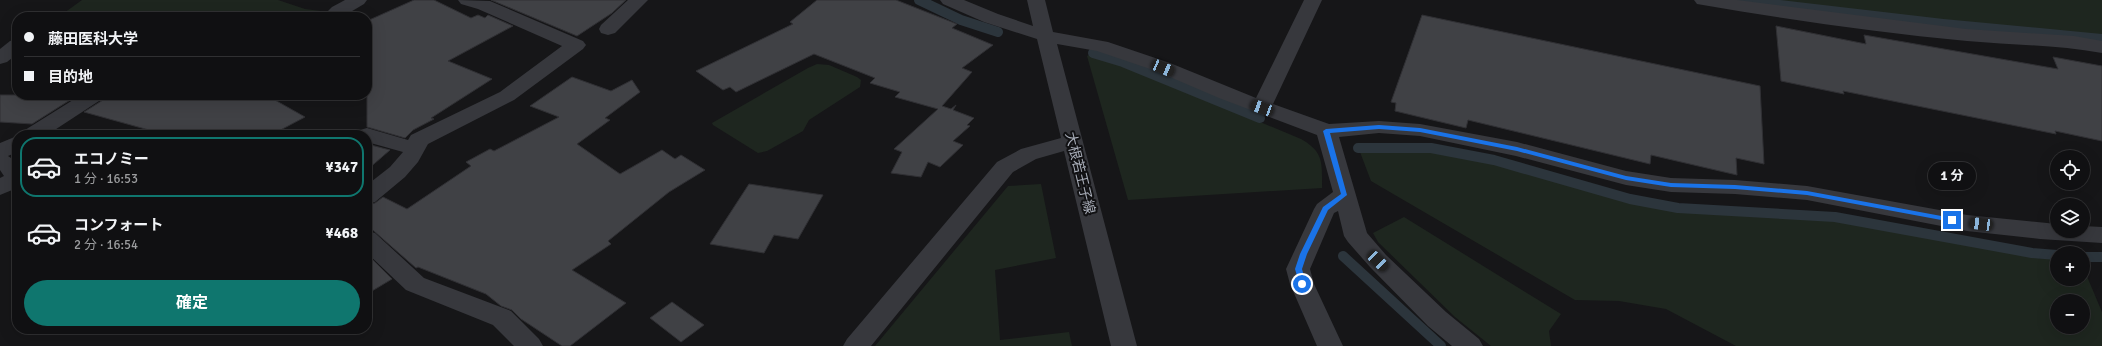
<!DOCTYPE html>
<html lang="ja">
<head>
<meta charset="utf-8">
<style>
  body { margin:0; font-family:Signika,"Noto Sans JP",sans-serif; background:#19191b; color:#f1f3f6; height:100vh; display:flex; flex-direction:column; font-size:15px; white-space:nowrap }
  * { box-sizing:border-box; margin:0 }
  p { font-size:13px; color:#9c9d9f }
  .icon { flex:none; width:22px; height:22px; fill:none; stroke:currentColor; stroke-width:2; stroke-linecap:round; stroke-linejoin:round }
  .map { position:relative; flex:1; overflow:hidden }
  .drawer { position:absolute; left:12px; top:130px; width:360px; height:204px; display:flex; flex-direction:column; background:#101012; border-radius:16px; box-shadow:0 4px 16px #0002,0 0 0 1px #303032 }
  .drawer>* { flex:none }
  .banner { position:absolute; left:12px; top:12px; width:360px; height:88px; border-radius:16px; box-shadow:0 4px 16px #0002,0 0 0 1px #303032; display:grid; align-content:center; height:88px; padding:0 12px; background:#101012 }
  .fabs { position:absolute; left:2050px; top:150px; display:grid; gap:8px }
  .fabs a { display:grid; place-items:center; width:40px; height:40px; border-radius:50%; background:#101012; box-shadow:0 4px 16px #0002,0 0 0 1px #303032; font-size:20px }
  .end { position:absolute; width:18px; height:18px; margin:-9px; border:5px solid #1a73e8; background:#fff; box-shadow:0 0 0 2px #fff }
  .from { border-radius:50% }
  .bubble { position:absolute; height:28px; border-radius:14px; background:#101012; box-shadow:0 4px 16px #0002,0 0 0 1px #303032; font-size:13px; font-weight:700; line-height:28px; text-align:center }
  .car { position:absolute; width:12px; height:24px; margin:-12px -6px; border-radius:5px; box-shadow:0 0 3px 1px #0007; background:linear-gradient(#222 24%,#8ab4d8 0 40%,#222 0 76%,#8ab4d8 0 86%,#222 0) }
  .banner b { display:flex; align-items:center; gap:14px; height:38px; font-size:15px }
  .banner b+b { border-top:1px solid #303032 }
  .banner i { width:10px; height:10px; background:#f1f3f6 }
  ul { padding:7px 0 0; list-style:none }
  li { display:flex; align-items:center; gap:12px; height:60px; margin:0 8px 6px; padding:0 4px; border:2px solid transparent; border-radius:16px }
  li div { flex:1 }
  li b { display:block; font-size:15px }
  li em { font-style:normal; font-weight:700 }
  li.selected { border-color:#0f766e }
  li>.icon { width:36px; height:36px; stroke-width:1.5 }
  .action { display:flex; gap:8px; margin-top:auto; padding:8px 12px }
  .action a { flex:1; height:46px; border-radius:24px; background:#0f766e; color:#fff; font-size:16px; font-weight:700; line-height:46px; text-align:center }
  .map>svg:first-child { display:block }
  .green { fill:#1e261f; fill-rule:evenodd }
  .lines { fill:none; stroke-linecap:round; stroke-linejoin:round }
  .stream { stroke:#2c353c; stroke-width:10 }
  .building { fill:#404145; stroke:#303034 }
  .minor { fill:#37383d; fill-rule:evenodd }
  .route { fill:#1a73e8 }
  .labels { text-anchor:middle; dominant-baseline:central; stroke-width:4; stroke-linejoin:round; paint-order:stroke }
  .street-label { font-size:14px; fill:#a8adb8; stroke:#111113 }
</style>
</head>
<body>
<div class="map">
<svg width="2102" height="346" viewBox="0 0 2102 346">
  <rect width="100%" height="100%" fill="#161618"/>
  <g class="green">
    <polygon points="82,0 278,0 305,9 329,12 324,17 65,17 64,13"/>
    <polygon points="1748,0 2102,0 2102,37 2081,34 1942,22"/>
    <path d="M1090 54 1119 63 1301 139C1324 152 1322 163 1322 188L1128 200 1087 56Z"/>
    <polygon points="817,64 829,65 857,77 861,80 860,87 809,120 803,131 767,151 758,153 713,125 712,123 808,68"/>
    <path d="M1432 151 1493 163 1627 201 1674 210 1836 220 2057 259V279H2083V267L2102 312V346H1736L1666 309 1619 301 1575 300 1371 181 1360 152ZM2057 301H2083V327H2057Z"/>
    <polygon points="1041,184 1056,258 995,270 1000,340 1069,332 1072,346 875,346 1008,186"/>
    <polygon points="1404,217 1561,314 1549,331 1551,346 1491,346 1455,317 1378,242 1373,233"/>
  </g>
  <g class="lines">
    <g class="stream">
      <polyline points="919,0 961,20 998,32"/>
      <polyline points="1737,0 1943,24 2102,39"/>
      <polyline points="1093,53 1123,62 1260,118"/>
      <polyline points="1358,148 1431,148 1494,160 1630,199 1678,208 1835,217 2032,253 2057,255"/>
      <polyline points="1343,256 1441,346"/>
      <polyline points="2083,257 2102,257"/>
    </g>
  </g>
  <g class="building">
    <polygon points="414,0 434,0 471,18 478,15 485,18 488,15 513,26 448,61 492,79 431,118 434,119 413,130 405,138 367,127 367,21"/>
    <polygon points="491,0 626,0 612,13 577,36"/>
    <polygon points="817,0 896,0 957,24 952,28 993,45 962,68 972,72 942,106 951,109 956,105 953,110 974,118 967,125 970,126 953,141 963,145 940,167 928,162 921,177 891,173 902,152 894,149 938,109 895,97 900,92 870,83 875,78 814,54 736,92 730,87 723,90 696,71 793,24 790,22"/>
    <polygon points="1422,15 1760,86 1764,164 1736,158 1737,175 1651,155 1650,164 1468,120 1466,128 1395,111 1396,103 1391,102"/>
    <polygon points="1776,26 1866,44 1864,35 2058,69 2053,57 2102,66 2102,141 2055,131 2056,134 1843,91 1844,94 1781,81"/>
    <polygon points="572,77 611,91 632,80 640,92 605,118 610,120 577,144 620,174 662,150 675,159 681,155 705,170 669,192 608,241 611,244 572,270 626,303 570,346 562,346 521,319 512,310 501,306 486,294 418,267 416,268 367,225 367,205 375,203 383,197 407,209 471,166 466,162 490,149 494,151 559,117 530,106"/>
    <polygon points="0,95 78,95 32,124 0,122"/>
    <polygon points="106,95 266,95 305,117 271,135 167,135 84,112 103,100"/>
    <polygon points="367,144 390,150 367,170"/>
    <polygon points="749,184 823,195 798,239 774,235 764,253 710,244"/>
    <polygon points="372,259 392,279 367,294 367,262"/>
    <polygon points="672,302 704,325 681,342 650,318"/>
  </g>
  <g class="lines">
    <g class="minor">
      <polygon points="345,0 367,0 364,4 342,17 322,17 332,7"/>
      <polygon points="458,0 490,1 583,41 586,45 583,49 514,100 428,144 418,162 405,177 375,202 367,204 367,185 390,167 403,152 367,142 367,135 356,135 360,130 367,128 408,140 411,135 500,92 562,46 478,9 461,4"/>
      <polygon points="628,0 648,0 615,33 608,35 601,33 599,29 601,25"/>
      <polygon points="940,0 964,0 998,14 1033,26 1027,0 1045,0 1053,32 1108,42 1170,63 1256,98 1304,0 1322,0 1273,104 1329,124 1379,121 1420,124 1517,142 1626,171 1671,178 1735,180 1807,186 1967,215 2057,224 2057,231 2083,231 2083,226 2102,227 2102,243 2040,239 1967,231 1807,200 1735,194 1671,192 1626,185 1516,156 1420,136 1379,133 1339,137 1367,233 1386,255 1446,312 1479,339 1483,346 1452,346 1428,326 1370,267 1348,242 1344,236 1338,211 1334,213 1310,269 1314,284 1343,346 1317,346 1290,284 1286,269 1314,209 1317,204 1333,192 1317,135 1219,98 1156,71 1097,51 1057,44 1137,346 1111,346 1064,151 1036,159 1013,172 871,346 843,346 847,339 997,162 1021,149 1061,138 1037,39 984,22 943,4"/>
      <path d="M1694 0H1737L1966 29 2074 36 2102 41V53C2057 45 2012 45 1967 41 1879 33 1790 20 1703 5L1697 4Z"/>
      <polygon points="17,39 17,54 7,62 0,64 0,49 10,41"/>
      <polygon points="81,95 105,95 102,99 47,135 21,135 25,130"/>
      <polygon points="17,136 17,152 8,156 17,162 17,188 0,195 0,178 4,176 0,170 0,143"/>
      <polygon points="367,231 375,233 424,278 511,311 539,339 543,346 514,346 493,325 406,290 367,253"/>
    </g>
  </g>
  <polygon class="route" points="1379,125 1420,128 1517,147 1626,176 1671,183 1735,185 1807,191 1952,218 1956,220 1952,222 1807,195 1735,189 1671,187 1626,180 1517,151 1420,132 1379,129 1330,133 1347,195 1328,210 1307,254 1302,269 1306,284 1300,286 1295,269 1300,254 1323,207 1341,194 1323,131 1326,129"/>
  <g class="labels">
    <g class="street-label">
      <text transform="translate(1080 173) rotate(76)">大根若王子線</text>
    </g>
  </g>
</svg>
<div class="fabs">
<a><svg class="icon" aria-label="locate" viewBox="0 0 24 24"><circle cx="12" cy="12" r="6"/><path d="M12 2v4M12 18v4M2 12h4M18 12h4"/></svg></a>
<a><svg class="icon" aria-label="layers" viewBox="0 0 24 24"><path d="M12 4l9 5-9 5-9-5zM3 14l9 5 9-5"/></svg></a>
<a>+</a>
<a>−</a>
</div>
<i class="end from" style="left:1302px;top:284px"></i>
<i class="end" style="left:1952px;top:220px"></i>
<div class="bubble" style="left:1928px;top:162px;width:48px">1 分</div>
<i class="car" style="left:1163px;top:68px;rotate:113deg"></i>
<i class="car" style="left:1262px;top:108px;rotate:290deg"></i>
<i class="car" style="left:1981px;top:224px;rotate:277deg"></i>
<i class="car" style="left:1378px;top:261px;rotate:134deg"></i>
<div class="banner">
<b><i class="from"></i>藤田医科大学</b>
<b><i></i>目的地</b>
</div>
<section class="drawer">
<ul>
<li class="selected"><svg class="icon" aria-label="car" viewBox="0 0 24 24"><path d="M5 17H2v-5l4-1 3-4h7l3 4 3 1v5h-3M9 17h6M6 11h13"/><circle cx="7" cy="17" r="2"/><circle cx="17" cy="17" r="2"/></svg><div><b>エコノミー</b><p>1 分 · 16:53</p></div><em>¥347</em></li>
<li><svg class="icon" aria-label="car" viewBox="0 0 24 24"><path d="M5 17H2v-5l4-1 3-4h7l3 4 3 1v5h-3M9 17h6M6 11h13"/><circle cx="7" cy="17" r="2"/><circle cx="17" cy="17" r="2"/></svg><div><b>コンフォート</b><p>2 分 · 16:54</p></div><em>¥468</em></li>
</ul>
<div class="action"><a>確定</a></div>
</section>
</div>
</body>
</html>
